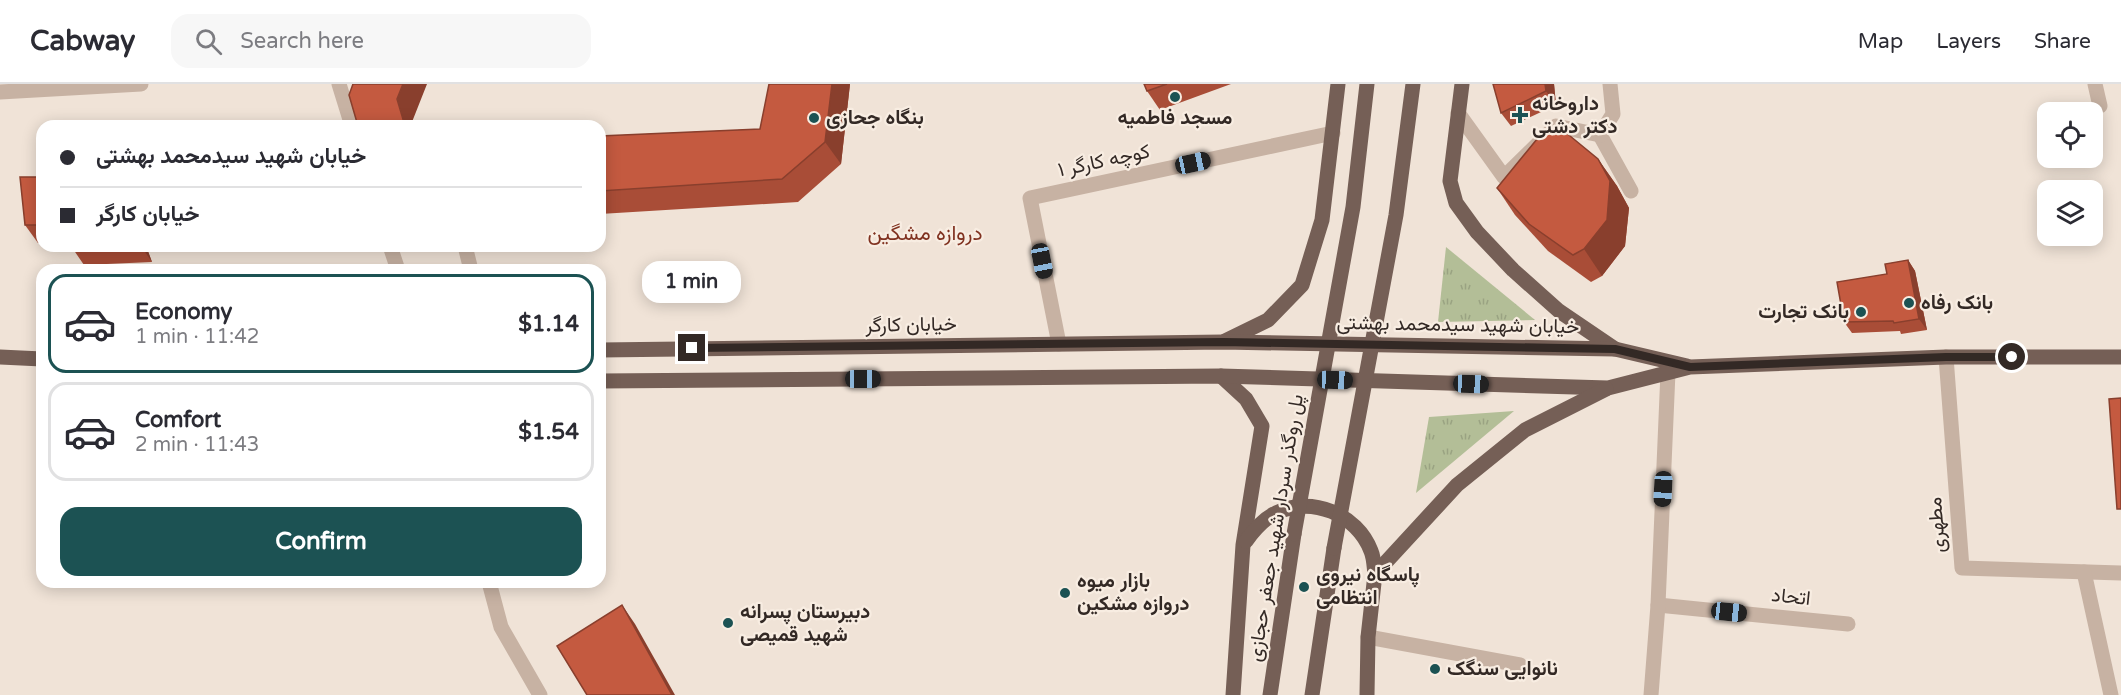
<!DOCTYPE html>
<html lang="en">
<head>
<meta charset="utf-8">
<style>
  body { margin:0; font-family:"Varela Round",Vazirmatn,sans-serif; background:#f7f7f7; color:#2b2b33; height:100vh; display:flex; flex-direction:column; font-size:22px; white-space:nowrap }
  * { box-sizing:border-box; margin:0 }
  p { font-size:20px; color:#7c7c81 }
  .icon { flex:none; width:33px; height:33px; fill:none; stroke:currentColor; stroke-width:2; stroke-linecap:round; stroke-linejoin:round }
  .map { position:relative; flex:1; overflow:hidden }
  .details { position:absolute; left:36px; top:180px; width:570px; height:324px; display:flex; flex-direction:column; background:#fff; border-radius:18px; box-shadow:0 3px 15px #0003 }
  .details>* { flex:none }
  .banner { position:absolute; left:36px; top:36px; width:570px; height:132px; border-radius:18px; box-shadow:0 3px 15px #0003; display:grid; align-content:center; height:132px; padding:0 24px; background:#fff }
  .buttons { position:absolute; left:2037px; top:18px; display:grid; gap:12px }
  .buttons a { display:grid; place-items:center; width:66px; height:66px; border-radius:12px; background:#fff; box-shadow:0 3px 15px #0003; font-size:30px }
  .end { position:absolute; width:27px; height:27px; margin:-14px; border:8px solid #332925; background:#fff; box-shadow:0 0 0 3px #fff }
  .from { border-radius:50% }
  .bubble { position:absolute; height:42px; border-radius:18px; background:#fff; box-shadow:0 3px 15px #0003; font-size:20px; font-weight:700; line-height:42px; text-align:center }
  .car { position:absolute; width:18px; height:36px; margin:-18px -9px; border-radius:8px; box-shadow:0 0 4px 2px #0007; background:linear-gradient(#222 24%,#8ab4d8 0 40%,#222 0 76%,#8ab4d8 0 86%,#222 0) }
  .banner b { display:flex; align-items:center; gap:21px; height:57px; font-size:22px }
  .banner b+b { border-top:2px solid #e1e1e2 }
  .banner i { width:15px; height:15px; background:#2b2b33 }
  ul { padding:10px 0 0; list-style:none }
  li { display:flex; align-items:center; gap:18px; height:99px; margin:0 12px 9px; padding:0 12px; border:3px solid #e1e1e2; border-radius:18px }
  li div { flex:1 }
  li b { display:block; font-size:22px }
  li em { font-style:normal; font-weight:700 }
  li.selected { border-color:#1c5253 }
  li>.icon { width:54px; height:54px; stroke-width:1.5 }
  .cta { display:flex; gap:12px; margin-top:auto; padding:12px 24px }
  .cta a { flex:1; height:69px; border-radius:18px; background:#1c5253; color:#fff; font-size:24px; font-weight:700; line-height:69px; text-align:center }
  header { display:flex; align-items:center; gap:36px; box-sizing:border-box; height:84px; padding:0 30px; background:#fff; border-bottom:2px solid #e1e1e2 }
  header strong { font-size:28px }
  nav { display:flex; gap:33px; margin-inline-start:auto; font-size:21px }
  .search { width:420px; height:54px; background:#f7f7f7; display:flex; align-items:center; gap:15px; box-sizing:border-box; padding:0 21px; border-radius:18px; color:#7c7c81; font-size:22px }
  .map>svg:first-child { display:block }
  .grass { fill:url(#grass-tufts) }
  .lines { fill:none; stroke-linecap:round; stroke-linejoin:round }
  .minor { stroke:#c7b2a3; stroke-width:15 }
  .major { stroke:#755f56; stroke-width:15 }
  .major-bridge { stroke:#755f56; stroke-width:15 }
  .wall { fill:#a94d37 }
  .shaded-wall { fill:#893f2d }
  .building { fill:#c45a40; stroke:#893f2d; stroke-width:1.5 }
  .route { stroke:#332925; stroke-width:8 }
  .poi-dot { fill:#1c5253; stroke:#f8ede2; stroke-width:2 }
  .labels { text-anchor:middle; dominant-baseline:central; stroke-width:4.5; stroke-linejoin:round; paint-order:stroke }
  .poi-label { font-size:20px; font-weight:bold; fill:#332925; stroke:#f8ede2; text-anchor:start }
  .street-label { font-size:20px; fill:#332925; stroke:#f8ede2 }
  .neighbourhood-label { font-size:21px; fill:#803220; stroke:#f8ede2 }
</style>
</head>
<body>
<header>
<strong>Cabway</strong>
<div class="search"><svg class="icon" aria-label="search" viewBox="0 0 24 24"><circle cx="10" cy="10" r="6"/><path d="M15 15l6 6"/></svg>Search here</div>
<nav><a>Map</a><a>Layers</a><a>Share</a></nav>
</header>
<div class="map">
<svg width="2121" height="611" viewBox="0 0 2121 611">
  <defs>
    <pattern id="grass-tufts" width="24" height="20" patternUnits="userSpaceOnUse" patternTransform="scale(1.5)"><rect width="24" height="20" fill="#b3be97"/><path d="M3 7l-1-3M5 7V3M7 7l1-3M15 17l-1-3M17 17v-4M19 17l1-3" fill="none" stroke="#9aa382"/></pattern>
  </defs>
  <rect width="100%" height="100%" fill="#f0e3d7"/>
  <g class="grass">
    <polygon points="1446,163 1535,236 1438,238"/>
    <polygon points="1514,327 1416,409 1429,333"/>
  </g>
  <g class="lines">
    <g class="minor">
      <polyline points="339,0 352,42"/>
      <polyline points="1610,0 1613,30 1600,51 1631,107"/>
      <polyline points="2095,0 2100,22"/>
      <polyline points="0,8 141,0"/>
      <polyline points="1458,29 1504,93 1556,42 1600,51"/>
      <polyline points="390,162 398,186"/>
      <polyline points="465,162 471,186"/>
      <polyline points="1059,260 1030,114 1333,49"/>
      <polyline points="1946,273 1962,484 2121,489"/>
      <polyline points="2084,488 2111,611"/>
      <polyline points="489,498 501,543 540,611"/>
      <polyline points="1658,521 1848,540"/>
      <polyline points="1368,553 1520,581"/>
      <polyline points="1651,611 1658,521 1668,288"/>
    </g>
    <g class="major">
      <polyline points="1462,0 1450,97 1456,119 1477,148 1513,186 1559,227 1615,265"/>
      <polyline points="1225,257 1268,236 1302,201 1322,136 1338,0"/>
      <polyline points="600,266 1223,258 1615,265 1687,282"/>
      <polyline points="0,273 42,275"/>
      <polyline points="1221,292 1246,315 1262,342 1243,461 1233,611"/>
      <polyline points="600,297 1221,292 1608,304 1690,283 1946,273 2121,273"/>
      <path d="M1246 457C1254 446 1263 435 1276 429 1311 411 1357 430 1371 467 1374 474 1374 483 1375 490"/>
      <polyline points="1270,611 1294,450"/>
      <polyline points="1312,611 1334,464"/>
      <polyline points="1367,611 1368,553 1375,490 1457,401 1525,346 1606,305"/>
    </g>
    <g class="major-bridge">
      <polyline points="1294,450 1353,123 1367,0"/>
      <polyline points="1334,464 1396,131 1413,0"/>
    </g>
  </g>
  <g class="wall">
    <polygon points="850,0 841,80 798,118 600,130 600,52 760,45"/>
    <polygon points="1144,0 1231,0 1160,26 1147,7"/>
    <polygon points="1554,0 1556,21 1511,42 1501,29"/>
    <polygon points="1598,75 1617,102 1629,124 1625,162 1602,192 1591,198 1548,167 1515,131 1497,104"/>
    <polygon points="42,93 42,159 38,159 25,141"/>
    <polygon points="71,162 146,162 152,178 84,181"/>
    <polygon points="1908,176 1915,187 1927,246 1901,250 1900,247 1852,249 1844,238 1887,190"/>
  </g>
  <g class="shaded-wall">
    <polygon points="403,0 427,0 412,38 414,42 405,42 397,15"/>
    <polygon points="832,0 850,0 841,80 825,58"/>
    <polygon points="1545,0 1554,0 1556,21 1546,7"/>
    <polygon points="1598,75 1617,102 1629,124 1625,162 1602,192 1584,165"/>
    <polygon points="141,162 146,162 152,178"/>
    <polygon points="1908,176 1915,187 1927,246 1919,235"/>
    <polygon points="622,521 635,540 675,611 672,611"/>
  </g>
  <g class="building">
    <polygon points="353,0 403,0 397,15 405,42 358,42 349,11"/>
    <polygon points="769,0 832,0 825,58 782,95 600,107 600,52 760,45"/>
    <polygon points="1144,0 1167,0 1147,7"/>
    <polygon points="1493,0 1545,0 1546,7 1501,29"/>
    <polygon points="1564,47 1598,75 1610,97 1607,136 1584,165 1573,171 1529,140 1497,104 1542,49"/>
    <polygon points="20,93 42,93 42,141 25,141"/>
    <polygon points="1908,176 1919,235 1894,239 1893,237 1844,238 1837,198 1887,190 1885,180"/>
    <polygon points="2121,314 2121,425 2117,425 2109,315"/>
    <polygon points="622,521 672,611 587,611 557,562"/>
  </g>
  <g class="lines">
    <polyline class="route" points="692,264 1223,258 1615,265 1690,283 1946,273 2012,273"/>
  </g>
  <g class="poi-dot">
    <circle cx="1175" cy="13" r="6"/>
    <path d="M1517 22h6v6h6v6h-6v6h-6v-6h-6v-6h6z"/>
    <circle cx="814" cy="34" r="6"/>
    <circle cx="1909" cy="219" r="6"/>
    <circle cx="1861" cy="228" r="6"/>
    <circle cx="1304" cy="503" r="6"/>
    <circle cx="1065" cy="509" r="6"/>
    <circle cx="728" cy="539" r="6"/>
    <circle cx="1435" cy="585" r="6"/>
  </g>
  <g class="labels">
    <g class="poi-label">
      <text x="1532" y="20">داروخانه<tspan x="1532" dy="23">دکتر دشتی</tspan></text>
      <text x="826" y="34">بنگاه جحازی</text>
      <text x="1175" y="34" text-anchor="middle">مسجد فاطمیه</text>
      <text x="1921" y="219">بانک رفاه</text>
      <text x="1849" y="228" text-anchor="end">بانک تجارت</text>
      <text x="1316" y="491">پاسگاه نیروی<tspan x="1316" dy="23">انتظامی</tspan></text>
      <text x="1077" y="497">بازار میوه<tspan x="1077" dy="23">دروازه مشکین</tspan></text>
      <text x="740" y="528">دبیرستان پسرانه<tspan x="740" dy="23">شهید قمیصی</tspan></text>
      <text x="1447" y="585">نانوایی سنگک</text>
    </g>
    <g class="street-label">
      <text transform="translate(1104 77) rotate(-12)">کوچه کارگر ۱</text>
      <text transform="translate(911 241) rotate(-1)">خیابان کارگر</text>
      <text transform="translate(1458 241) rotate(1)">خیابان شهید سیدمحمد بهشتی</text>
      <text transform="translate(1937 441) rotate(-94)">مطهری</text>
      <text transform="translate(1276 444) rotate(-81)">پل روگذر سردار شهید جعفر حجازی</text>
      <text transform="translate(1791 513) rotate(6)">اتحاد</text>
    </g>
    <g class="neighbourhood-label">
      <text x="925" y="149">دروازه مشگین</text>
    </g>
  </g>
</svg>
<div class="buttons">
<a><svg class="icon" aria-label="locate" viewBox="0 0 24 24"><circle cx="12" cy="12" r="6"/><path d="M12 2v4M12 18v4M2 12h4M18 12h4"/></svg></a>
<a><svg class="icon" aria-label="layers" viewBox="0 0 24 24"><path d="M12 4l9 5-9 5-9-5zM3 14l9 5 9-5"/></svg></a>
</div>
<i class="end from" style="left:2012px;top:273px"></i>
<i class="end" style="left:692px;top:264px"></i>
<div class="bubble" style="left:642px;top:177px;width:99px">1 min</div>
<i class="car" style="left:1193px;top:79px;rotate:78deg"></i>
<i class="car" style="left:1042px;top:177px;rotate:169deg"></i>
<i class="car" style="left:863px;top:295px;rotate:90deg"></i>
<i class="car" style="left:1335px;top:296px;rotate:92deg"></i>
<i class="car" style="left:1471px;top:300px;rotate:92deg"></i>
<i class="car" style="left:1663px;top:405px;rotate:183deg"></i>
<i class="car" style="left:1729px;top:528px;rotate:96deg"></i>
<div class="banner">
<b><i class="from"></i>خیابان شهید سیدمحمد بهشتی</b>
<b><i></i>خیابان کارگر</b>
</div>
<section class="details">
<ul>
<li class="selected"><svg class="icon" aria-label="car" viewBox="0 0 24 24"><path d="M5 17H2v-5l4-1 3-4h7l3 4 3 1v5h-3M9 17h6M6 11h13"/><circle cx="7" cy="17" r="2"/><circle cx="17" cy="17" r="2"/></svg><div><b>Economy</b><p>1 min · 11:42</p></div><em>$1.14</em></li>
<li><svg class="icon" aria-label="car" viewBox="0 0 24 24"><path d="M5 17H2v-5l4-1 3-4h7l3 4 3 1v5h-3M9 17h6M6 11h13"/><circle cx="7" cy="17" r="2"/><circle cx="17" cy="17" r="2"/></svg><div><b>Comfort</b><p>2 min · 11:43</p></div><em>$1.54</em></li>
</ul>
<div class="cta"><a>Confirm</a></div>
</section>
</div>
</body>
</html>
